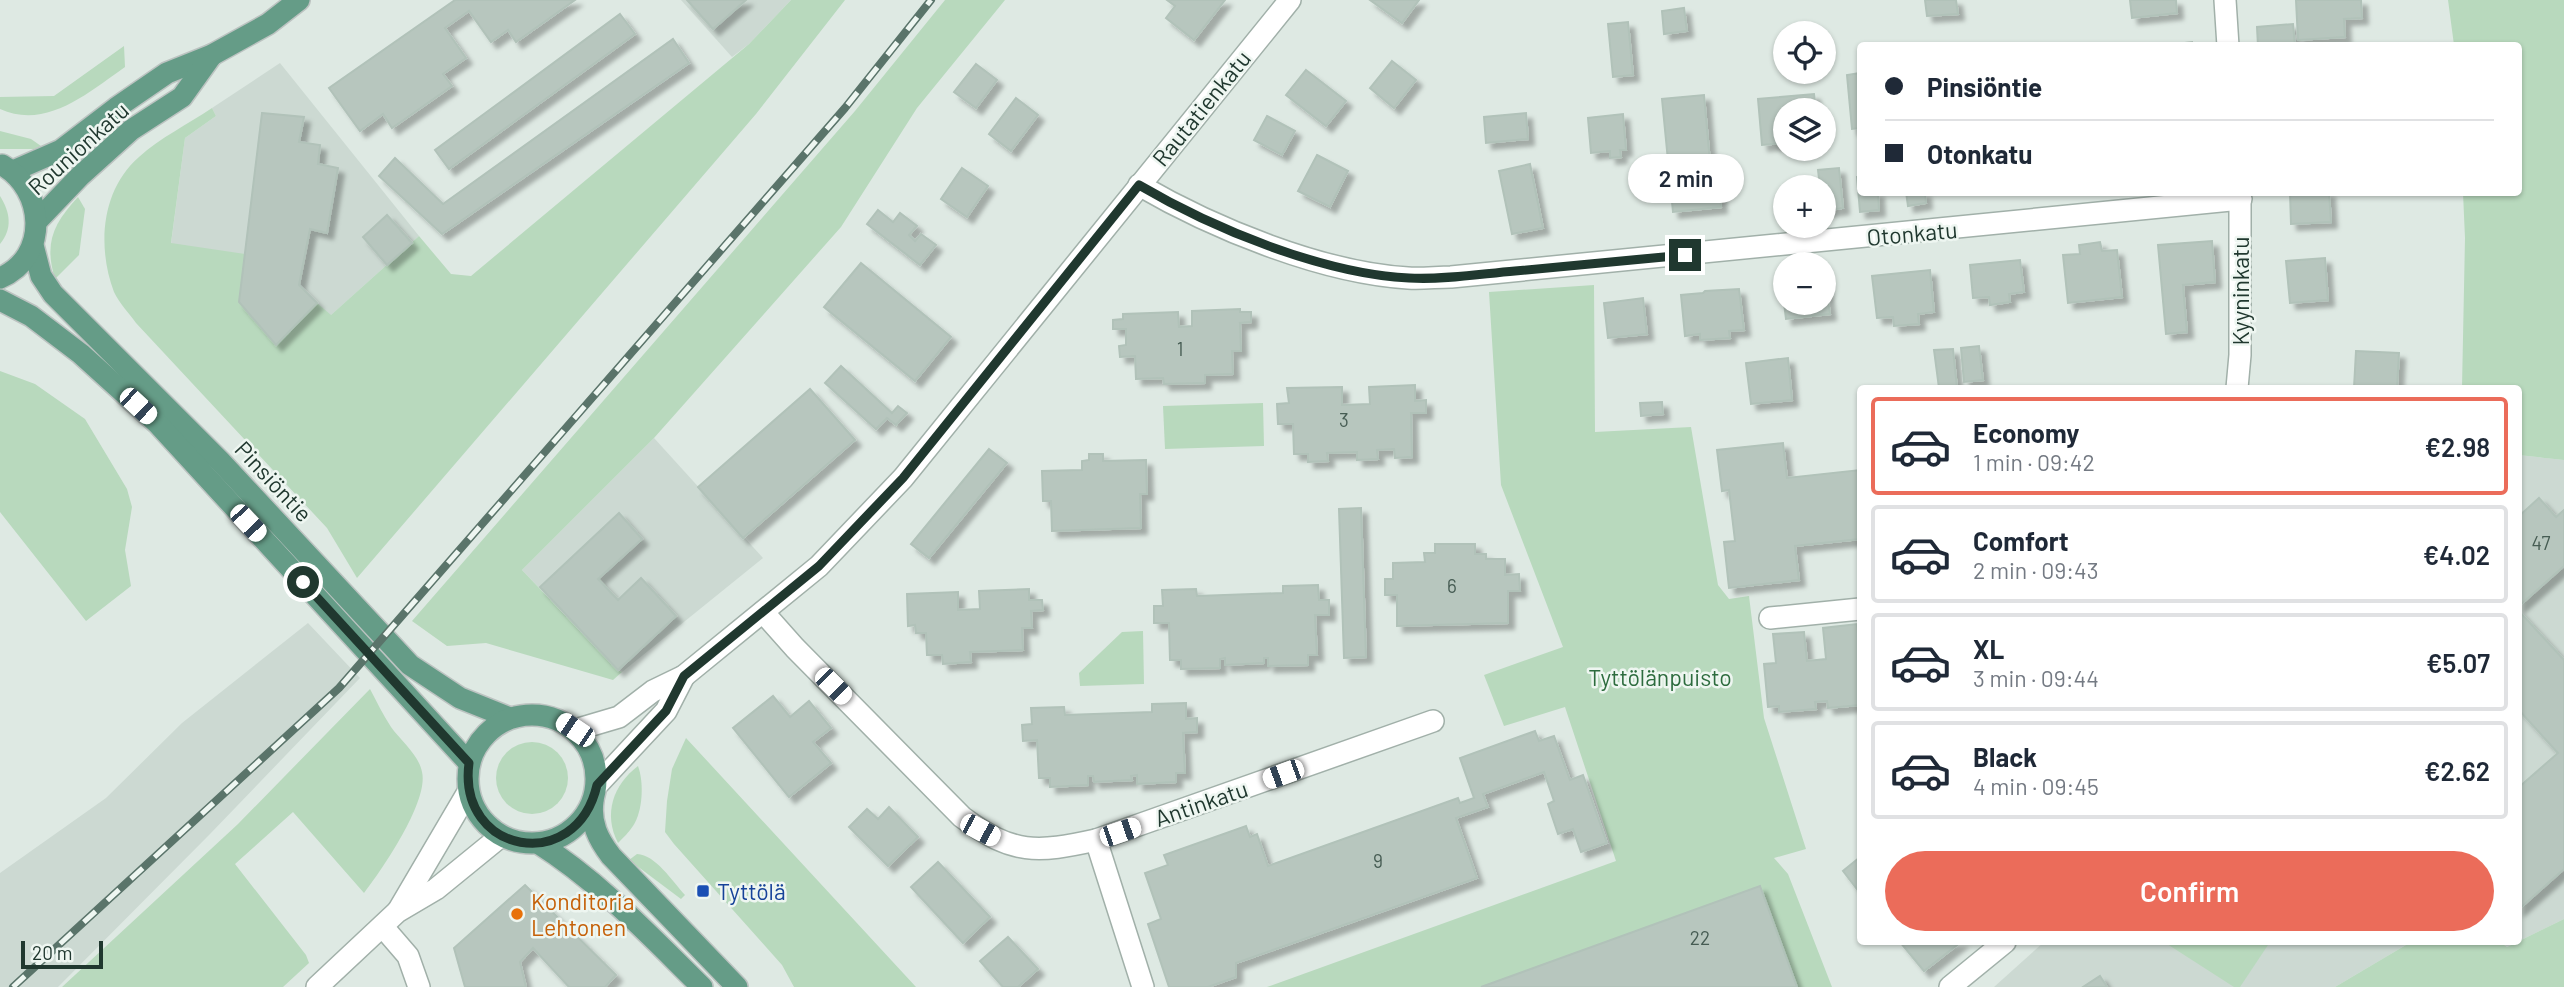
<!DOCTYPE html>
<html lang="en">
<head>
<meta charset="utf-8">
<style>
  body { margin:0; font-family:Barlow,sans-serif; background:#f6f6f7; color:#1f2937; height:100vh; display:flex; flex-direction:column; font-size:26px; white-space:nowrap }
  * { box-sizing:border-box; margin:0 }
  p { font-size:23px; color:#747a83 }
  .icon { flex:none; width:38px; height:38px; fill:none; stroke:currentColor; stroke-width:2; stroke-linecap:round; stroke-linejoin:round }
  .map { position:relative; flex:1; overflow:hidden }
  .side { position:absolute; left:1857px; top:385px; width:665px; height:560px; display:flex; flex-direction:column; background:#fff; border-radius:7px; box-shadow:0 2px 5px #0004 }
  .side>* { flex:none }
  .top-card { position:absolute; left:1857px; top:42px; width:665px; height:154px; border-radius:7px; box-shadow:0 2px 5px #0004; display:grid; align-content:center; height:154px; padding:0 28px; background:#fff }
  .fabs { position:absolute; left:1773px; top:21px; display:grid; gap:14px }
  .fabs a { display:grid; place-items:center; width:63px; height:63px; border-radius:50%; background:#fff; box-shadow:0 2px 5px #0004; font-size:35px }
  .scale { position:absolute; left:21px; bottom:18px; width:82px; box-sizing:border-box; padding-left:7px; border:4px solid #20382f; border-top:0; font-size:19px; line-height:24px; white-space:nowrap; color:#20382f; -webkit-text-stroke:5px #eef6f1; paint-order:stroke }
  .end { position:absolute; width:32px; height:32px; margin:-16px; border:9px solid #20382f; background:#fff; box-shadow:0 0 0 4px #fff }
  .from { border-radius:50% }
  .bubble { position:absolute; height:49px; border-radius:24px; background:#fff; box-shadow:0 2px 5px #0004; font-size:23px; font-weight:600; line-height:49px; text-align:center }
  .car { position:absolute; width:21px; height:42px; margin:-21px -10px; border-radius:9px; box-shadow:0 0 5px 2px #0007; background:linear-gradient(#fff 24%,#345 0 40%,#fff 0 76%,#345 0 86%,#fff 0) }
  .top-card b { display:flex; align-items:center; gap:24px; height:66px; font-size:26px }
  .top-card b+b { border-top:2px solid #e0e1e3 }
  .top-card i { width:18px; height:18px; background:#1f2937 }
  ul { padding:12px 0 0; list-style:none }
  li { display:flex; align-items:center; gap:21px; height:98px; margin:0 14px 10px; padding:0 14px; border:4px solid #e0e1e3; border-radius:7px }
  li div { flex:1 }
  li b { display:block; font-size:26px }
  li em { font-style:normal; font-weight:600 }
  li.current { border-color:#eb6c5a }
  li>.icon { width:63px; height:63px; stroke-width:1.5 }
  .primary-button { display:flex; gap:14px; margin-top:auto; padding:14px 28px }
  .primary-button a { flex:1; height:80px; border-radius:42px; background:#eb6c5a; color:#fff; font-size:28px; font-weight:600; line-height:80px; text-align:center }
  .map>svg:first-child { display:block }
  .built { fill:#ccd9d2 }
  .green { fill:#b8d9bd }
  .building { fill:#b7c6be; stroke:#b1c2b9; stroke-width:2; filter:url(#shadow) }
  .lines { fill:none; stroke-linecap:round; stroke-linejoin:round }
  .minor-casing { stroke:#a1b0a9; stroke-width:24 }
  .major-casing { stroke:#bcc3c1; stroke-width:24 }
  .minor { stroke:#fff; stroke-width:21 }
  .major { stroke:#659c87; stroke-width:21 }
  .rail-casing { stroke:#5a746a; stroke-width:8 }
  .rail { stroke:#eef6f1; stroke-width:5; stroke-dasharray:16; stroke-linecap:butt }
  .route { stroke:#20382f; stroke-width:9 }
  .transit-dot { fill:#1a4fb4; stroke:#eef6f1; stroke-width:2.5 }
  .food-dot { fill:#e8710a; stroke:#eef6f1; stroke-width:2.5 }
  .labels { text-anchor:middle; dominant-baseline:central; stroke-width:5; stroke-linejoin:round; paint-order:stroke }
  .number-label { font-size:19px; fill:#465c53 }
  .street-label { font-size:23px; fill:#20382f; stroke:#eef6f1 }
  .park-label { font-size:23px; fill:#2d6c3e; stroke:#eef6f1 }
  .transit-label { font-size:23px; fill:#164399; stroke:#eef6f1; text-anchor:start }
  .food-label { font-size:23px; fill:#c56008; stroke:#eef6f1; text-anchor:start }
</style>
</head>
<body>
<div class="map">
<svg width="2564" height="987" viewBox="0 0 2564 987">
  <defs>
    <filter id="shadow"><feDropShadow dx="6" dy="6" stdDeviation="2" flood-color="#0004"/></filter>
  </defs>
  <rect width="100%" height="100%" fill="#dee9e3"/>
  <g class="built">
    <polygon points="681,0 791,0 749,44 732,57"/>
    <polygon points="280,63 419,236 330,316 317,303 276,345 239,302 171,244 185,138 216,116 212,108"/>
    <polygon points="654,438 763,558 622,672 618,670 522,570"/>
    <polygon points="2518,455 2564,460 2564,919 2507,947 2500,942 2518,942"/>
    <polygon points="308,623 360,678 210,834 58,987 0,987 0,873 106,798 182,723"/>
    <polygon points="2044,942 2411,942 2335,987 1994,987"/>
  </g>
  <g class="green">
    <path d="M791 0H845L756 114 357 578 327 528 136 323C129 313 119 303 114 292 97 247 101 190 139 157 160 138 188 124 212 108L216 116 185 138 171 243 245 254 239 302 276 345 317 303 331 315 419 236 451 274 471 276 749 44Z"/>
    <polygon points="945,0 1005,0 917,108 841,227 654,438 522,570 617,670 622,672 613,680 486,643 447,646 412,621 855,111"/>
    <polygon points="2448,0 2564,0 2564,460 2518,455 2518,388 2462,388 2465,238 2463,193 2518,192 2518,46 2454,45"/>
    <path d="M124 46 125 67C88 93 46 130 0 109V97L54 96Z"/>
    <polygon points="0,131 31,139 41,146 34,149 0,149"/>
    <path d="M0 196C10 212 13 228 0 244Z"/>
    <path d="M78 197 85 209 79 255 55 279C44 243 53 224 78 197Z"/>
    <polygon points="1594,285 1595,432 1691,427 1718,585 1729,599 1749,596 1764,718 1806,849 1774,858 1788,874 1832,987 1797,987 1760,887 1481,987 1267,987 1616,861 1565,707 1504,726 1484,675 1563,647 1501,485 1489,292"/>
    <polygon points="0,371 35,384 85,419 127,489 132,507 125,550 131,586 86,621 0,512"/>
    <polygon points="1263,403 1264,446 1165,449 1163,406"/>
    <polygon points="1143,631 1144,684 1080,686 1079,673 1122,632"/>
    <path d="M370 689C377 702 383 715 391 727 401 741 419 755 422 772 429 801 382 870 364 893L293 812 235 864 306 955 309 963 283 987H62L238 824Z"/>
    <polygon points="686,738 916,987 794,987 782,965 674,844 665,832 667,801 672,769"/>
    <circle cx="532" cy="778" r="36"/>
    <path d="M638 766C644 782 643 811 633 826 629 832 623 838 618 843 603 814 613 785 638 766Z"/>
    <path d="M637 854C656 855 672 881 685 895L681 899 629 860Z"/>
    <polygon points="2564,919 2564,987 2335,987 2411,942 2500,942 2507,947"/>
    <polygon points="2164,942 2270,942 2240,987 2234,987"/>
  </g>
  <g class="building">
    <polygon points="455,0 575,0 516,42 508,30 491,42 469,11 445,28 466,58 443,74 452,86 392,128 383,114 360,131 329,88"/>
    <polygon points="687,0 746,0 713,29"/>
    <polygon points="1167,0 1225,0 1194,40 1166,18 1175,6"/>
    <polygon points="1370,0 1419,0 1402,23"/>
    <polygon points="1925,0 1956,0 1958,14 1927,16"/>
    <polygon points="2130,0 2176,0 2177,13 2132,18"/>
    <polygon points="2296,0 2361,0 2362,18 2344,19 2345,37 2298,40"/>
    <polygon points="1684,8 1687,31 1664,34 1662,11"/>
    <polygon points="620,14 635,34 449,169 435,150"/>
    <polygon points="1628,22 1633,75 1613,77 1608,24"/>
    <polygon points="2293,24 2295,45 2258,46 2257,27"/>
    <polygon points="673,39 689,63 442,234 379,176 395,158 443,204"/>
    <polygon points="2192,42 2192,46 2158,46"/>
    <polygon points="1392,61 1416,80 1394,108 1370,88"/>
    <polygon points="976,64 997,80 976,108 954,92"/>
    <polygon points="1306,70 1346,101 1326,126 1286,95"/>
    <polygon points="1860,73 1860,128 1852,129 1847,75"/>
    <polygon points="1814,94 1816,110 1785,110 1785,143 1762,145 1758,99"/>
    <polygon points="1704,95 1710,162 1717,162 1721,207 1673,212 1662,99"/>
    <polygon points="1016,98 1038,115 1011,151 989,134"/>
    <polygon points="262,113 304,117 299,142 320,145 318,164 338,168 327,233 310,229 299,285 317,303 276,345 239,302"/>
    <polygon points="1526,113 1528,139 1486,143 1484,117"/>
    <polygon points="1623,114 1626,150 1620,150 1621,157 1610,158 1610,151 1591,153 1588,118"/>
    <polygon points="1267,116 1295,131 1282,155 1254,140"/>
    <polygon points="1317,155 1348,171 1330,207 1298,191"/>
    <polygon points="1530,164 1543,228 1512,234 1499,171"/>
    <polygon points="962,168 988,186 967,217 941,199"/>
    <polygon points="1839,168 1843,208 1824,211 1824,187 1820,187 1818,170"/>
    <polygon points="1860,176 1860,192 1878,192 1879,210 1860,212 1857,177"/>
    <polygon points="1906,192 1925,192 1926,203 1908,206"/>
    <polygon points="2290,192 2329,192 2331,222 2291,224"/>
    <polygon points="878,210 893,222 900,213 917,226 909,235 915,241 921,234 936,245 920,265 867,224"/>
    <polygon points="387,215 412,243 387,265 363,237"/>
    <polygon points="2212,241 2215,282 2183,285 2187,332 2166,334 2158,245"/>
    <polygon points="2100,242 2102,251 2117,250 2122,297 2068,303 2063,255 2080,254 2079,245"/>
    <polygon points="2325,258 2328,300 2290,303 2286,261"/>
    <polygon points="2020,260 2024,292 2009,294 2010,302 1990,305 1989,297 1973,298 1970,265"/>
    <polygon points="861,263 951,337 915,381 824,307"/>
    <polygon points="1930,270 1934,312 1918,314 1919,324 1894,326 1893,317 1877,318 1872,276"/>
    <polygon points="1824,272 1830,314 1786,319 1782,287 1785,286 1785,303 1824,303"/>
    <polygon points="1739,289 1744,330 1729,331 1730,338 1700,340 1700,334 1685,336 1681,295 1703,293 1705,291"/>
    <polygon points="1643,298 1647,334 1608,338 1604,303"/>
    <polygon points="1240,309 1240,312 1251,312 1251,322 1240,323 1241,351 1232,351 1233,374 1205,375 1205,383 1164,384 1163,378 1136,379 1135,356 1120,357 1119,346 1126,345 1126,329 1113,329 1113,320 1123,319 1123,314 1178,312 1179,327 1192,326 1192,311"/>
    <polygon points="1979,346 1983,380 1964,382 1961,348"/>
    <polygon points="1953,349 1957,388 1939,388 1934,350"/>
    <polygon points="2356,351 2399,353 2397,388 2354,388"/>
    <polygon points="1788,358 1792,400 1751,404 1746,363"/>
    <polygon points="841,366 892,413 898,406 907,413 896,425 887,418 876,429 825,383"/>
    <polygon points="1415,385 1415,401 1426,400 1426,413 1411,413 1412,457 1395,458 1394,449 1377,450 1378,459 1357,460 1357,452 1327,453 1328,461 1308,462 1308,454 1294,454 1293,424 1278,424 1277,404 1289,403 1287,388 1342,387 1342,405 1370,404 1369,387"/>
    <polygon points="810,389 855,440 743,538 698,487"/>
    <polygon points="1662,402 1663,414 1641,416 1640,403"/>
    <polygon points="1783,443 1787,478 1860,470 1860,539 1795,546 1799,580 1729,588 1724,542 1735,541 1729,490 1722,491 1717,450"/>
    <polygon points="989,449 1007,463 929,558 911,544"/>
    <polygon points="1089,454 1103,454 1103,461 1146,460 1147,494 1140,494 1141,528 1052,531 1051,501 1043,501 1042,471 1082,470 1082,461 1089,460"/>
    <polygon points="2539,498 2556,517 2564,510 2564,566 2518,607 2518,517"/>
    <polygon points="1361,508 1366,657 1344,658 1339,509"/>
    <polygon points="619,513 642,539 598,579 618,600 641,578 676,616 618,670 540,587"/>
    <polygon points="1435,544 1475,544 1475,554 1486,554 1486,559 1505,559 1505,575 1519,574 1520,591 1508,591 1508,623 1397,626 1397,595 1385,595 1385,579 1393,579 1393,563 1425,562 1424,553 1435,553"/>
    <polygon points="1318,585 1319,600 1329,600 1329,615 1315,615 1317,655 1308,655 1308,665 1268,666 1268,658 1264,658 1264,663 1225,665 1225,658 1220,659 1220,668 1181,669 1181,660 1170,660 1169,623 1154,623 1154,606 1163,606 1162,590 1196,589 1197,596 1283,593 1283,586"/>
    <polygon points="1029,589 1029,600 1042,600 1043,610 1031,611 1032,628 1022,628 1023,650 970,652 971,662 943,664 942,655 927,655 926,633 916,633 915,625 908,626 907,594 958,592 958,610 980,609 979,591"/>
    <polygon points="2518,610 2564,660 2564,869 2518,910 2518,788 2558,753 2518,709"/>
    <polygon points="1857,624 1860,654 1860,705 1828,708 1827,701 1815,702 1816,709 1779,712 1779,706 1768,707 1764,664 1776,663 1773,634 1804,632 1807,661 1826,659 1823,628"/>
    <polygon points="773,696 790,717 809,701 831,728 813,742 831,763 789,797 733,728"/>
    <polygon points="1186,703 1186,719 1197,718 1197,732 1183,733 1185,773 1176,773 1176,782 1137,784 1137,775 1131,776 1132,780 1094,782 1093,776 1088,776 1088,785 1050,787 1050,778 1039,778 1037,740 1023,741 1022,725 1032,724 1031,708 1064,707 1065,715 1152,712 1152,704"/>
    <polygon points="1535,731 1539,741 1554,736 1570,780 1583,775 1607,843 1581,852 1573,829 1558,834 1548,804 1554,801 1544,772 1483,794 1488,807 1456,818 1477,878 1236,963 1236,977 1208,987 1169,987 1148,924 1161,919 1145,873 1168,865 1164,855 1246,826 1250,837 1257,834 1268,866 1458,798 1460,803 1474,798 1460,758"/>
    <polygon points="889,807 918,837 888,866 849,827 867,809 878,819"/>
    <polygon points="1860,857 1860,893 1843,871"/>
    <polygon points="938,862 990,917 963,943 911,887"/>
    <polygon points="525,885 616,975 605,987 569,987 533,948 520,962 526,987 465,987 454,948"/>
    <polygon points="1760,886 1797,987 1481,987"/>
    <polygon points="1008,937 1038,969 1018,987 1003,987 980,961"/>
    <polygon points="1900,942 1961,942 1924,971"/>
    <polygon points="2100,976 2107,987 2083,987"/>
  </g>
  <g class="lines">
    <defs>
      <g id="minor">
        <polyline points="2225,0 2228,46"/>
        <path d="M1139 185C1213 228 1322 273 1408 278 1422 279 1437 277 1451 277L2241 199"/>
        <polyline points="2237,388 2240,355 2240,192"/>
        <path d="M763 612 795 648 962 817C1013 855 1037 853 1096 840L1433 721"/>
        <polyline points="1770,618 1860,609"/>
        <polyline points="575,730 619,717 653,691 684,676 819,566 903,478 1290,0"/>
        <polyline points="597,785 666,711 684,676"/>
        <polyline points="1096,840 1143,987"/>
        <polyline points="398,911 468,792"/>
        <polyline points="383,927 408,956 419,987"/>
        <polyline points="317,987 397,912 436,889 501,836"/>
        <polyline points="1950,987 2005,942"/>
      </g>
      <g id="major">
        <polyline points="13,171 61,150 116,108 167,73 212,55 268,24 299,0"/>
        <polyline points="37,221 80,176 131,130 182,97 212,55"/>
        <polyline points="33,245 41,276 53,294 220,461 410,665 460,698 510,718"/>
        <path d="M0 278C50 257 45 189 2 165"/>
        <polyline points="0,300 31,316 81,354 157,423 469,763"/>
        <circle cx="532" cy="779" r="64"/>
        <path d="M593 801C590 823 598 839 611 856L737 987"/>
        <path d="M538 843C600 882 650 936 702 987"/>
      </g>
    </defs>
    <use href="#minor" class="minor-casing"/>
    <use href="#major" class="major-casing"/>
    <use href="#minor" class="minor"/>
    <use href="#major" class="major"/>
    <defs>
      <polyline id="rail" points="13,987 339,688 845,108 931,0"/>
    </defs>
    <use href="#rail" class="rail-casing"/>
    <use href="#rail" class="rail"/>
  </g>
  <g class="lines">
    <path class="route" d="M303 582 469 763C457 854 576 876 597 785L666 711 684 676 819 566 903 478 1139 185C1212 228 1323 274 1409 278 1444 280 1480 274 1515 271 1571 266 1628 260 1685 255"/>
  </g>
  <rect class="transit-dot" x="696" y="884" width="14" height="14" rx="3.5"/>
  <circle class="food-dot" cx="517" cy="914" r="7"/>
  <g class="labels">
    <g class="number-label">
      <text x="1180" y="348">1</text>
      <text x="1344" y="419">3</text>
      <text x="2541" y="542">47</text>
      <text x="1452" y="585">6</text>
      <text x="1378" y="860">9</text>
      <text x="1700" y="937">22</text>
    </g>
    <g class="street-label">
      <text transform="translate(1201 108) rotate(-51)">Rautatienkatu</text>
      <text transform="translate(78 148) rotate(-42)">Rounionkatu</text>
      <text transform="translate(1912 233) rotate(-5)">Otonkatu</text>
      <text transform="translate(2240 291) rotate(-90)">Kyyninkatu</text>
      <text transform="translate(274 481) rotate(47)">Pinsiöntie</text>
      <text transform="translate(1201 803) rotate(-19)">Antinkatu</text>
    </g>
    <g class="park-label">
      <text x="1660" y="677">Tyttölänpuisto</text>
    </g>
    <g class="transit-label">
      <text x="717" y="891">Tyttölä</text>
    </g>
    <g class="food-label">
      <text x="531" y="901">Konditoria<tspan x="531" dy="26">Lehtonen</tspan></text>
    </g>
  </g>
</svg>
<div class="fabs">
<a><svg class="icon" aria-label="locate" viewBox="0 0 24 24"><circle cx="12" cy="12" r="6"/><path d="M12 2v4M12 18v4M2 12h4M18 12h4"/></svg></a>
<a><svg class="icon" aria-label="layers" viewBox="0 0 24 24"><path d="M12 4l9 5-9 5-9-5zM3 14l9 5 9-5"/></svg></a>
<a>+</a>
<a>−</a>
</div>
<div class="scale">20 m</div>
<i class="end from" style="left:303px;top:582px"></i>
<i class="end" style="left:1685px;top:255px"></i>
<div class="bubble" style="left:1628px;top:154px;width:116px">2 min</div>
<i class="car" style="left:138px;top:406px;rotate:133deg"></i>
<i class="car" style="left:248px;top:523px;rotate:137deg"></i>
<i class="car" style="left:833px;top:686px;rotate:135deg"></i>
<i class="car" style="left:575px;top:730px;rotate:304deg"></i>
<i class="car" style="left:1283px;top:774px;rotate:250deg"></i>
<i class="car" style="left:980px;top:830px;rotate:118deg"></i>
<i class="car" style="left:1120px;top:832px;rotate:71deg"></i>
<div class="top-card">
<b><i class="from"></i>Pinsiöntie</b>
<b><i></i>Otonkatu</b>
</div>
<section class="side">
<ul>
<li class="current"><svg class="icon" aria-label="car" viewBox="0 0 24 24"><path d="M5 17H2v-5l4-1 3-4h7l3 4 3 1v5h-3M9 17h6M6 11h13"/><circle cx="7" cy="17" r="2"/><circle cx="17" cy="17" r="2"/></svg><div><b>Economy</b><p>1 min · 09:42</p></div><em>€2.98</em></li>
<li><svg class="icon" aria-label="car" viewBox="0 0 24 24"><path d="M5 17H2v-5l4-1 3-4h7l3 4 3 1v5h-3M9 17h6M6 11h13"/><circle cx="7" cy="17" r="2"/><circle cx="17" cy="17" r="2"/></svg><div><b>Comfort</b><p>2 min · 09:43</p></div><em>€4.02</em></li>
<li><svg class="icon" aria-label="car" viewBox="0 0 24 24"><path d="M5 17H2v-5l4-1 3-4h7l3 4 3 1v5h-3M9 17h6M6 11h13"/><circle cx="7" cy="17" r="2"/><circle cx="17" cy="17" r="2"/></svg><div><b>XL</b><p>3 min · 09:44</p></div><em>€5.07</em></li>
<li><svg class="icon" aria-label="car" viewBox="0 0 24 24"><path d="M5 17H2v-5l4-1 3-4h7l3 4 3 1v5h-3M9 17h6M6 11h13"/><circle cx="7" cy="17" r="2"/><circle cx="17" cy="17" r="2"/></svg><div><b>Black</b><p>4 min · 09:45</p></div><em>€2.62</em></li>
</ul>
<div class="primary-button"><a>Confirm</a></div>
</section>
</div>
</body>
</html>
